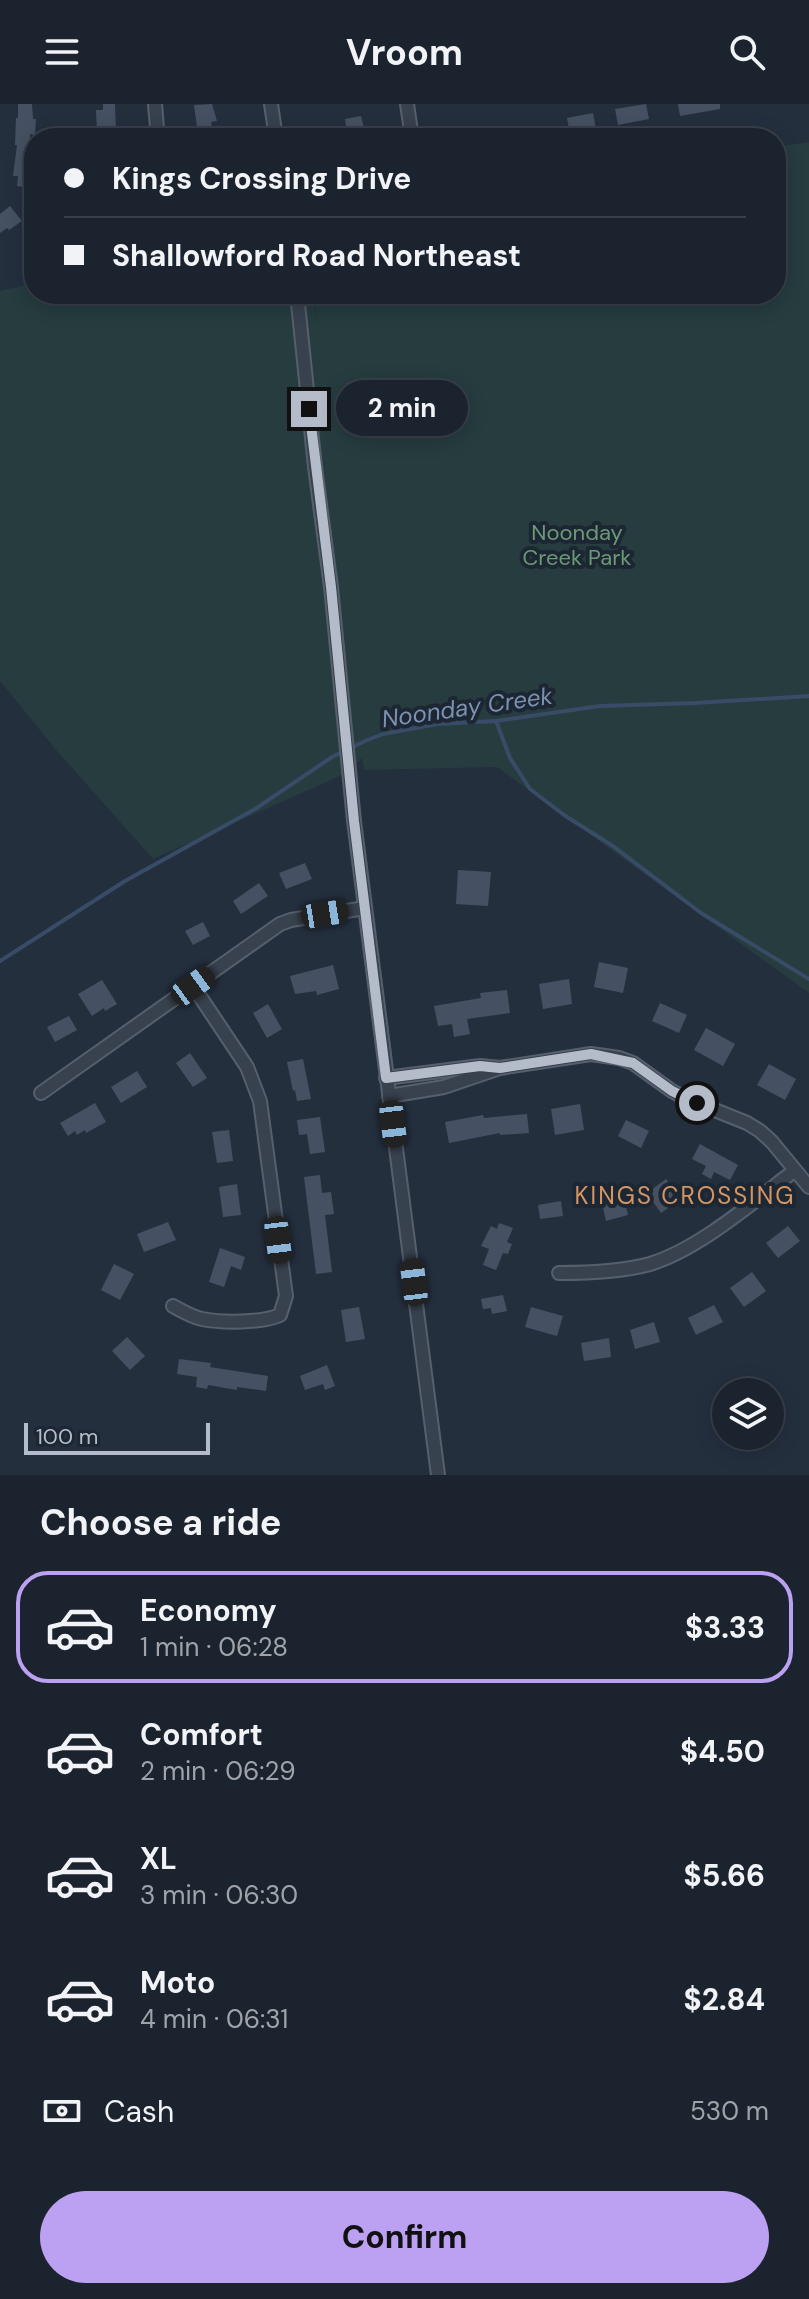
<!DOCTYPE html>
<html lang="en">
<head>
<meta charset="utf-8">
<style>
  body { margin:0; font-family:"DM Sans",sans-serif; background:#242b36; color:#f1f3f6; height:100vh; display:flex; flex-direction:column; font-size:30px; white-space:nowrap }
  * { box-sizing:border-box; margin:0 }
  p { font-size:26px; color:#a0a4aa }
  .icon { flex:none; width:44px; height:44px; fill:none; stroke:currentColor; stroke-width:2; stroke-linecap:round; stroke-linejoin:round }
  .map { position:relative; height:1371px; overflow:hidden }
  .details { display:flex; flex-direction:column; background:#1b232e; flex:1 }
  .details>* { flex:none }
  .guide { position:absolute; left:24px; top:24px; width:762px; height:176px; border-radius:32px; box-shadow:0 4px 20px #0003,0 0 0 2px #39404a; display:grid; align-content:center; height:176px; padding:0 40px; background:#1b232e }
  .tools { position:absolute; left:712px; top:1274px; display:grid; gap:16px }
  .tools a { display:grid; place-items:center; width:72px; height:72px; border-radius:50%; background:#1b232e; box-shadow:0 4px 20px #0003,0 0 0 2px #39404a; font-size:40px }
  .scale { position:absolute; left:24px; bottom:20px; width:186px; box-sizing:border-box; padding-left:8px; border:4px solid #b4bcc9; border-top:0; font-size:22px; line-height:28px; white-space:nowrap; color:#b4bcc9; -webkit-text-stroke:6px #1d2633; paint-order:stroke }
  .end { position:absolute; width:36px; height:36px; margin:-18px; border:10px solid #b4bcc9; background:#111; box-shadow:0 0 0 4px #111 }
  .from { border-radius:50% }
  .bubble { position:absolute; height:56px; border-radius:28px; background:#1b232e; box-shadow:0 4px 20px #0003,0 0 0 2px #39404a; font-size:26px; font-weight:700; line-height:56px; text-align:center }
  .car { position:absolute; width:24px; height:48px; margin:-24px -12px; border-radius:10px; box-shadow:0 0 6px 2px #0007; background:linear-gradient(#222 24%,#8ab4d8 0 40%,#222 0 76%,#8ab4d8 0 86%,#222 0) }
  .guide b { display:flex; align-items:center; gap:28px; height:76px; font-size:30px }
  .guide b+b { border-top:2px solid #39404a }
  .guide i { width:20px; height:20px; background:#f1f3f6 }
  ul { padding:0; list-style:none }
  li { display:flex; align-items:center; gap:24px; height:112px; margin:0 16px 12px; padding:0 24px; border:4px solid transparent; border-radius:32px }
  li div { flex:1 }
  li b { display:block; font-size:30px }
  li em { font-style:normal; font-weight:700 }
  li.selected { border-color:#bca0f2 }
  li>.icon { width:72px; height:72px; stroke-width:1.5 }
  h2 { padding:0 40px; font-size:36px; line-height:96px }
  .pay { display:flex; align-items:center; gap:20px; height:88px; padding:0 40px; font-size:30px }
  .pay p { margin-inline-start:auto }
  .cta { display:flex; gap:16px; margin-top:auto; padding:16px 40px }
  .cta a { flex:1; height:92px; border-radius:48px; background:#bca0f2; color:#111; font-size:32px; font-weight:700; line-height:92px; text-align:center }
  header { display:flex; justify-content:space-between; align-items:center; height:104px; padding:0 40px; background:#1b232e; font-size:36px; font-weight:700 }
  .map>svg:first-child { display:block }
  .green { fill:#263c3f }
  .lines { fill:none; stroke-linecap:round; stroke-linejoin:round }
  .stream { stroke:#394c67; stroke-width:4 }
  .building { fill:#455162 }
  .minor-casing { stroke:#565f6c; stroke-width:16 }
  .minor { stroke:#38414e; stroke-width:12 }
  .route { stroke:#b4bcc9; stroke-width:10 }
  .labels { text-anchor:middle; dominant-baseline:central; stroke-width:8; stroke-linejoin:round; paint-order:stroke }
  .park-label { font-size:22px; fill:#6b9a76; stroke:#1d2633 }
  .water-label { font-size:24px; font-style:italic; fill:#7c92b1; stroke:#1d2633 }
  .neighbourhood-label { font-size:24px; letter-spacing:2px; fill:#d59563; stroke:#1d2633 }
</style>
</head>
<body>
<header><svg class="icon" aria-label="menu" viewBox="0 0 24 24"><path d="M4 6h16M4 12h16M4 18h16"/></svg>Vroom<svg class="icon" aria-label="search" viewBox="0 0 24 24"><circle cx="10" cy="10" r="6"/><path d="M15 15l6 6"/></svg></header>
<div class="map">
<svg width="809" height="1371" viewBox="0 0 809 1371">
  <rect width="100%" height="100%" fill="#242f3e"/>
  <polygon class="green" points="809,38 809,889 497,663 364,666 362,654 349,668 153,755 57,647 0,577 0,187 34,179 34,190 312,190 319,227 313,190 776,190 776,43"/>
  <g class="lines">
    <g class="stream">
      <polyline points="496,617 510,654 530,685 564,711 613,742 701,809 809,875"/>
      <polyline points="0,857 125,777 255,705 332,653 365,637 383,630 438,620 496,617 600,602 695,599 809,592"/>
    </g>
  </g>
  <g class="building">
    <polygon points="18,0 32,0 33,15 36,15 35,31 30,30 29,57 34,58 31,84 17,82 18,72 13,72 17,41 15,41 16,14 18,14"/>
    <polygon points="103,0 115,0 116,29 97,30 96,6 103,6"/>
    <polygon points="212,0 217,17 211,18 213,29 198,31 194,1"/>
    <polygon points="646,0 649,15 618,21 615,5"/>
    <polygon points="678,0 720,0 720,5 680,12"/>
    <polygon points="593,9 596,25 570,30 567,14"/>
    <polygon points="361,12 366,31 364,31 365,34 348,34 345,15"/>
    <polygon points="547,22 548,34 504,34 504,28"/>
    <polygon points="10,102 22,117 9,126 7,124 0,129 0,110"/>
    <polygon points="305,759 312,775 286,785 279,769"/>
    <polygon points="458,766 491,768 488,802 456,800"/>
    <polygon points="259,779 268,792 241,810 233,797"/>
    <polygon points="203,818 210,832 193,841 185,827"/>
    <polygon points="599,858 628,864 623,889 594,883"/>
    <polygon points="333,861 339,885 317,891 316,887 295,890 290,872"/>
    <polygon points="569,875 572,900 543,905 539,880"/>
    <polygon points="102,876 117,900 105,907 104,904 92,912 78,890"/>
    <polygon points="507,886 510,909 467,915 470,930 454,933 452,920 438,922 434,902 481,894 480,889"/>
    <polygon points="660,899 687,911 679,929 652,917"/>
    <polygon points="268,900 282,925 267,934 253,909"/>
    <polygon points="69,912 77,926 55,938 47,923"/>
    <polygon points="706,924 735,940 723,962 694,946"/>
    <polygon points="190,949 207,974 193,983 176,959"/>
    <polygon points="303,955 311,995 297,997 295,986 293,987 287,958"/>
    <polygon points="769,960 796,975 785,996 757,981"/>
    <polygon points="137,967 147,983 121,999 111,983"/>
    <polygon points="95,999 106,1018 86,1029 85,1026 77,1031 75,1027 68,1032 60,1019"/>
    <polygon points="580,1000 584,1026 555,1031 551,1005"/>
    <polygon points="527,1010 529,1029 500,1031 500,1029 449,1039 445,1018 483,1011 484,1014"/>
    <polygon points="320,1013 325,1048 310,1050 307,1030 299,1031 297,1016"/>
    <polygon points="626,1016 649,1027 641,1044 618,1032"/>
    <polygon points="229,1026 233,1057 217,1059 212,1028"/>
    <polygon points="700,1040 738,1061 730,1076 714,1068 711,1075 702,1070 706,1062 692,1055"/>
    <polygon points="320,1071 322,1089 331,1088 334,1110 325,1111 332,1168 316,1170 304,1073"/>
    <polygon points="666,1075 681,1095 661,1109 647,1089"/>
    <polygon points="237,1080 241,1111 223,1113 219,1083"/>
    <polygon points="624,1094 628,1111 606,1117 602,1099"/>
    <polygon points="561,1097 563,1112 540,1115 538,1101"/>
    <polygon points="168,1118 176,1136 144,1148 137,1130"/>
    <polygon points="499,1119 513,1124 507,1138 512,1140 508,1150 503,1149 496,1166 483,1161 489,1145 481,1142 491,1122 497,1125"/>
    <polygon points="788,1122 800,1137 778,1154 766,1139"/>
    <polygon points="220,1144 245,1153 241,1166 231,1162 224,1183 209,1178"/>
    <polygon points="114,1160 134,1170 120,1196 101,1186"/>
    <polygon points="752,1168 766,1187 744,1203 730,1184"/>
    <polygon points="503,1191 507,1207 492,1210 491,1204 483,1205 481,1195"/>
    <polygon points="714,1201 723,1218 696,1231 688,1214"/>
    <polygon points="359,1203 365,1235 346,1238 341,1206"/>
    <polygon points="531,1203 563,1212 557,1232 525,1223"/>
    <polygon points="654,1218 660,1238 635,1245 630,1226"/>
    <polygon points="127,1233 145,1252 130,1266 112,1247"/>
    <polygon points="609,1234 611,1253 584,1257 581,1239"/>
    <polygon points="179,1255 211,1259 210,1263 268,1272 266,1287 237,1283 237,1286 208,1281 207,1285 196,1283 197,1273 177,1270"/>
    <polygon points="327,1261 335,1282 325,1286 323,1280 305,1286 300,1272"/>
  </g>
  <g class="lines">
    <defs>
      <g id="minor">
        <polyline points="271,0 276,34"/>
        <polyline points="407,0 412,34"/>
        <polyline points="154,34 157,24 155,0"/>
        <polyline points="297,190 315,363 331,483 354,717 438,1371"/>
        <polyline points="386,974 480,962 500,964 591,950 619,954 633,959 672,987 685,994 747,1019 760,1027 772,1038 809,1083"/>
        <polyline points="41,989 280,820 291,816 365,804"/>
        <polyline points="389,992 444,983 497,965"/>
        <path d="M559 1169C589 1169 621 1168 650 1160 699 1145 753 1098 794 1067"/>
        <path d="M173 1202C182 1207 192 1213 202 1215 222 1219 262 1219 280 1211L286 1192 260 997 247 963 193 882"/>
      </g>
    </defs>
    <use href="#minor" class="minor-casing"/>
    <use href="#minor" class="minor"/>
  </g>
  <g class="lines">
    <polyline class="route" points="309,305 331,483 354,717 386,974 480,962 500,964 591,950 633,959 672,987 697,999"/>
  </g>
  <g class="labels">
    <g class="park-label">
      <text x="577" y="428">Noonday<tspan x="577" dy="25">Creek Park</tspan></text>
    </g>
    <g class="water-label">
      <text transform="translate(467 603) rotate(-8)">Noonday Creek</text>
    </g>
    <g class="neighbourhood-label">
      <text x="685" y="1091">KINGS CROSSING</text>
    </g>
  </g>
</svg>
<div class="tools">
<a><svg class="icon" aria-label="layers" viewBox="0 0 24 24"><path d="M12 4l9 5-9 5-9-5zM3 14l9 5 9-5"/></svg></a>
</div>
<div class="scale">100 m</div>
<i class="end from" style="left:697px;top:999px"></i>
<i class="end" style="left:309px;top:305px"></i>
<div class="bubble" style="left:336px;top:276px;width:132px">2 min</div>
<i class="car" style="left:325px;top:810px;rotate:81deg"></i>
<i class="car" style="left:193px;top:882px;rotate:54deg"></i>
<i class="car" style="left:393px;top:1020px;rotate:173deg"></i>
<i class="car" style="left:278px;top:1136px;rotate:173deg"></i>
<i class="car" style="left:414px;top:1178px;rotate:353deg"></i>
<div class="guide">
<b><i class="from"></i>Kings Crossing Drive</b>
<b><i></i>Shallowford Road Northeast</b>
</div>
</div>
<section class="details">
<h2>Choose a ride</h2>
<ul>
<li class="selected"><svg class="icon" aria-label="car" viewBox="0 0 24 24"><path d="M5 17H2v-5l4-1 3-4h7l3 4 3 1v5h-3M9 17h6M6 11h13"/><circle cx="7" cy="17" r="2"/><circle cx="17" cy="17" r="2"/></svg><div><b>Economy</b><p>1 min · 06:28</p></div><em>$3.33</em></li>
<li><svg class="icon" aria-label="car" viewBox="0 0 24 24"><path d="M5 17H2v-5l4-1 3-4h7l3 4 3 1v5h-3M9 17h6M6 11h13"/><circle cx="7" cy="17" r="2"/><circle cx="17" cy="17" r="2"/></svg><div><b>Comfort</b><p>2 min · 06:29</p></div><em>$4.50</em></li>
<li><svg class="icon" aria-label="car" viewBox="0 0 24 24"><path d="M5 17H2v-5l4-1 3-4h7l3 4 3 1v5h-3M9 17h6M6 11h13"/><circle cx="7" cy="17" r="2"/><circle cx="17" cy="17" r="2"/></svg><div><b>XL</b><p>3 min · 06:30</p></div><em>$5.66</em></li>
<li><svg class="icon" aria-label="car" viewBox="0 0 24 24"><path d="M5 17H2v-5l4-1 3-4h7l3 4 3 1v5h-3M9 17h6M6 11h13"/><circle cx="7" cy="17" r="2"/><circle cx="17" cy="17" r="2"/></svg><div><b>Moto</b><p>4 min · 06:31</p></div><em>$2.84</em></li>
</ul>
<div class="pay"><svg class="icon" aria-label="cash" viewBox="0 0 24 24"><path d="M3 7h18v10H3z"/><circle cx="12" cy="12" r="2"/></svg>Cash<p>530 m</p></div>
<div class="cta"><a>Confirm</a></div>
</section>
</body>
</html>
